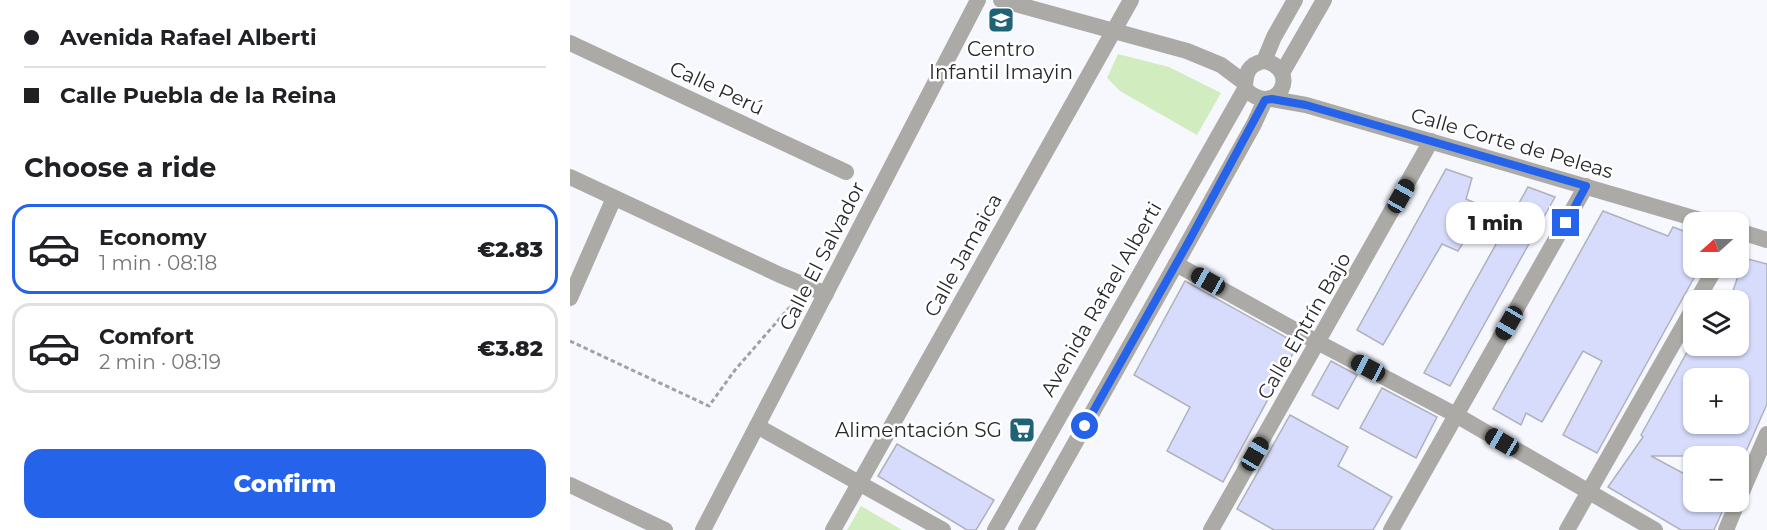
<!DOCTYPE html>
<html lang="en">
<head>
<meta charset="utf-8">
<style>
  body { margin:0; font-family:Montserrat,sans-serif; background:#f2f2f2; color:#202124; height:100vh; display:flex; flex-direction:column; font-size:22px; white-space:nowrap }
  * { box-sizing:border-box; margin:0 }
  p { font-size:20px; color:#757577 }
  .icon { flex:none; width:33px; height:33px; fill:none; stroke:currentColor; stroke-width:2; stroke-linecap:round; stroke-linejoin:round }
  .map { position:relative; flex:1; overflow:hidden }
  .sheet { display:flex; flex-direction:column; background:#fff; width:570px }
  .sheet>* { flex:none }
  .hud { display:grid; align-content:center; height:132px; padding:0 24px; background:#fff }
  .needle { width:39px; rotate:249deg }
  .tools { position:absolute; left:1113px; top:212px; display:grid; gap:12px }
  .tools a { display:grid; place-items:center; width:66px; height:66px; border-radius:12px; background:#fff; box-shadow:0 2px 4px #0004; font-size:30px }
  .end { position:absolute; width:27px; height:27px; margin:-14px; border:8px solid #2563eb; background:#fff; box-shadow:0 0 0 3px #fff }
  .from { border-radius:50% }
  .bubble { position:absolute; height:42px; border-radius:18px; background:#fff; box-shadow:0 2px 4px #0004; font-size:20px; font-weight:800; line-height:42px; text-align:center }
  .car { position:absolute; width:18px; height:36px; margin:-18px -9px; border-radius:8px; box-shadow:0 0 4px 2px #0007; background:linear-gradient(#222 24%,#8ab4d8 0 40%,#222 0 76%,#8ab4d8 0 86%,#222 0) }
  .hud b { display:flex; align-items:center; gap:21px; height:57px; font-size:22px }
  .hud b+b { border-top:2px solid #e0e0e0 }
  .hud i { width:15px; height:15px; background:#202124 }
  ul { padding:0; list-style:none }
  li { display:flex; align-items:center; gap:18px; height:90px; margin:0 12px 9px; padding:0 12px; border:3px solid #e0e0e0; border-radius:18px }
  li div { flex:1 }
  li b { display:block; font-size:22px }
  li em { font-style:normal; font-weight:800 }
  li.selected { border-color:#2563eb }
  li>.icon { width:54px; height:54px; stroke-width:1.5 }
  h2 { padding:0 24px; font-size:27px; line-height:72px }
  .cta { display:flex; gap:12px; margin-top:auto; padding:12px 24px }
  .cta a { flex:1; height:69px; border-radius:18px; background:#2563eb; color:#fff; font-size:24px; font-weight:800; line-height:69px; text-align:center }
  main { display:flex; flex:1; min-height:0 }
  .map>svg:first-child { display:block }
  .green { fill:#d1edbf }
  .building { fill:#d7dbfc; stroke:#b0b2bb; stroke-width:1.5; fill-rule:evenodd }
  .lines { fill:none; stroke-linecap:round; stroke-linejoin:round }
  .path { stroke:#a0a1a6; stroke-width:3; stroke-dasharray:4.5 3; stroke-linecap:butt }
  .street { stroke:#acaaa6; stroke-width:16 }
  .route { stroke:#2563eb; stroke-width:8 }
  .labels { text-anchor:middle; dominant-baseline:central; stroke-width:5; stroke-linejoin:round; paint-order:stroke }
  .poi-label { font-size:20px; fill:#28292d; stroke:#fff }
  .street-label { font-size:20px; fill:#28292d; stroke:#fff }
</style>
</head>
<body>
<main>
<section class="sheet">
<div class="hud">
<b><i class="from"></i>Avenida Rafael Alberti</b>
<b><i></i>Calle Puebla de la Reina</b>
</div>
<h2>Choose a ride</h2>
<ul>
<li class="selected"><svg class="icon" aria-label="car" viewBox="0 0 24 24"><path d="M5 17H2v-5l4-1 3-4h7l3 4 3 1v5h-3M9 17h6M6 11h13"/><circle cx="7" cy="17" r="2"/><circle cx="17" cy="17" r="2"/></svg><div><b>Economy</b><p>1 min · 08:18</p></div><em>€2.83</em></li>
<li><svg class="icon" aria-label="car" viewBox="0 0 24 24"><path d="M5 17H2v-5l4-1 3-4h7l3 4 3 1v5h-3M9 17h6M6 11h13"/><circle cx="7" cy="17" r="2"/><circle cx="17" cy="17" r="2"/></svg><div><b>Comfort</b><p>2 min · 08:19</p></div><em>€3.82</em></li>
</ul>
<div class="cta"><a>Confirm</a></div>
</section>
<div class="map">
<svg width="1197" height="530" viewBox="0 0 1197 530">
  <rect width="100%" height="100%" fill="#f7f8fe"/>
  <g class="green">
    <polygon points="548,54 599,67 651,93 627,135 550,91 537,78"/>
    <polygon points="291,506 332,530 277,530"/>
  </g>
  <g class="building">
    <polygon points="876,169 902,178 896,199 915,207 888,251 872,244 813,345 787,330"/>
    <polygon points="958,187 985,197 880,386 854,373"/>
    <polygon points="1033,211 1098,236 1103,227 1124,235 1124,267 1130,267 1027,453 993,435 1032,361 1013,351 972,422 956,413 951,425 923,409"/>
    <path d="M1174 258 1197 264V404L1174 456H1081L1124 479V501H1157L1144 530H1111L1038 487 1073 437 1071 435 1121 345H1168V300H1160ZM1124 378H1168V423H1124Z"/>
    <polygon points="615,281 728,344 653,482 597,451 620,407 564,375"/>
    <polygon points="761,361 787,375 768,409 742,395"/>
    <polygon points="812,388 867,417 846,458 790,428"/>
    <polygon points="720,415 778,447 768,466 822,497 803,530 704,530 667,509"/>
    <polygon points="327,444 424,500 406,530 397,530 308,476"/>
  </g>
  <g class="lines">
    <polyline class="path" points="0,341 139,406 165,370 218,309 229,301"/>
    <g class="street">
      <polyline points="431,0 617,51 651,65 675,83"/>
      <polyline points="0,43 276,172"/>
      <path d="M694 61C732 69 708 120 675 89 675 74 678 64 694 61Z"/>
      <polyline points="694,61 704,37 725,0"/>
      <polyline points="712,73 754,0"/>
      <polyline points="702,99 736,105 1137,222"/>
      <polyline points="0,177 210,275 256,294"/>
      <polyline points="1168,231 1197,240"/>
      <polyline points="606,264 734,335 886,415 1085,530"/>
      <polyline points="0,298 44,198"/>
      <polyline points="1127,300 1146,267"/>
      <polyline points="187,426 373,530"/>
      <polyline points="0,485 95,530"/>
      <polyline points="1168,501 1197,434"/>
      <polyline points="133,530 408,0"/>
      <polyline points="263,530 561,0"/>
      <polyline points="425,530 675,89"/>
      <polyline points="456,530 606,264 684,124 695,100"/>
      <polyline points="641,530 861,141"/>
      <polyline points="821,530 1016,186"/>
      <polyline points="997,530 1124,307"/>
      <polyline points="1156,530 1168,501"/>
    </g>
  </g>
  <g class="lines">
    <polyline class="route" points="515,426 619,241 695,100 702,99 736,105 1016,186 996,223"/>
  </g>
  <defs>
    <symbol id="school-square" viewBox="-11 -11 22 22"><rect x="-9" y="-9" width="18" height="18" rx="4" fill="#206376" stroke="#fff"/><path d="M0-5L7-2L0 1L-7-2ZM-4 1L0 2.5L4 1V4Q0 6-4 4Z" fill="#fff"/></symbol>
    <symbol id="supermarket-square" viewBox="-11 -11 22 22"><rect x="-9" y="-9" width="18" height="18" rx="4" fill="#206376" stroke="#fff"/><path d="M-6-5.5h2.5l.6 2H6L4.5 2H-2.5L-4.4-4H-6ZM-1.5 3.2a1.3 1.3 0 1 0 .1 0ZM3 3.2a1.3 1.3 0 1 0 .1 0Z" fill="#fff"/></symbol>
  </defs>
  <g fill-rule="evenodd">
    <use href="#school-square" x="416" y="5" width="30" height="30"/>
    <use href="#supermarket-square" x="437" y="415" width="30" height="30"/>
  </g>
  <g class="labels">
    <g class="poi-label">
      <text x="431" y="49">Centro<tspan x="431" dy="23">Infantil Imayin</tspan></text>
      <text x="432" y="430" text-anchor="end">Alimentación SG</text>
    </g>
    <g class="street-label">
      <text transform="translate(147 88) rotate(25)">Calle Perú</text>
      <text transform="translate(942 143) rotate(16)">Calle Corte de Peleas</text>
      <text transform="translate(393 255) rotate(-61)">Calle Jamaica</text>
      <text transform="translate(252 256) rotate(-63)">Calle El Salvador</text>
      <text transform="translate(531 299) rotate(-60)">Avenida Rafael Alberti</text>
      <text transform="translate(734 326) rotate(-60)">Calle Entrín Bajo</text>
    </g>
  </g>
</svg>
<div class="tools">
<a><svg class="needle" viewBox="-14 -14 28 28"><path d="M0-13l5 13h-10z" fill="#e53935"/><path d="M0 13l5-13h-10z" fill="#757577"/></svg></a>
<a><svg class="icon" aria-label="layers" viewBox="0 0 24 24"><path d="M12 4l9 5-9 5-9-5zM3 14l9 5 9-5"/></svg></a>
<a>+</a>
<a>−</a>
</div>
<i class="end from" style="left:515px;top:426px"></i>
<i class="end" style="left:996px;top:223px"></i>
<div class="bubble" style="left:876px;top:202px;width:99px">1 min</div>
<i class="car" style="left:831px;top:196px;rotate:29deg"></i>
<i class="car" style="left:638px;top:281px;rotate:299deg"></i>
<i class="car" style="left:939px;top:323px;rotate:210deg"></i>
<i class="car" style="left:798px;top:368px;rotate:298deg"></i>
<i class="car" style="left:932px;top:442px;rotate:300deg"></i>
<i class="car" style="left:685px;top:454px;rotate:30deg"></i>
</div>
</main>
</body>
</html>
